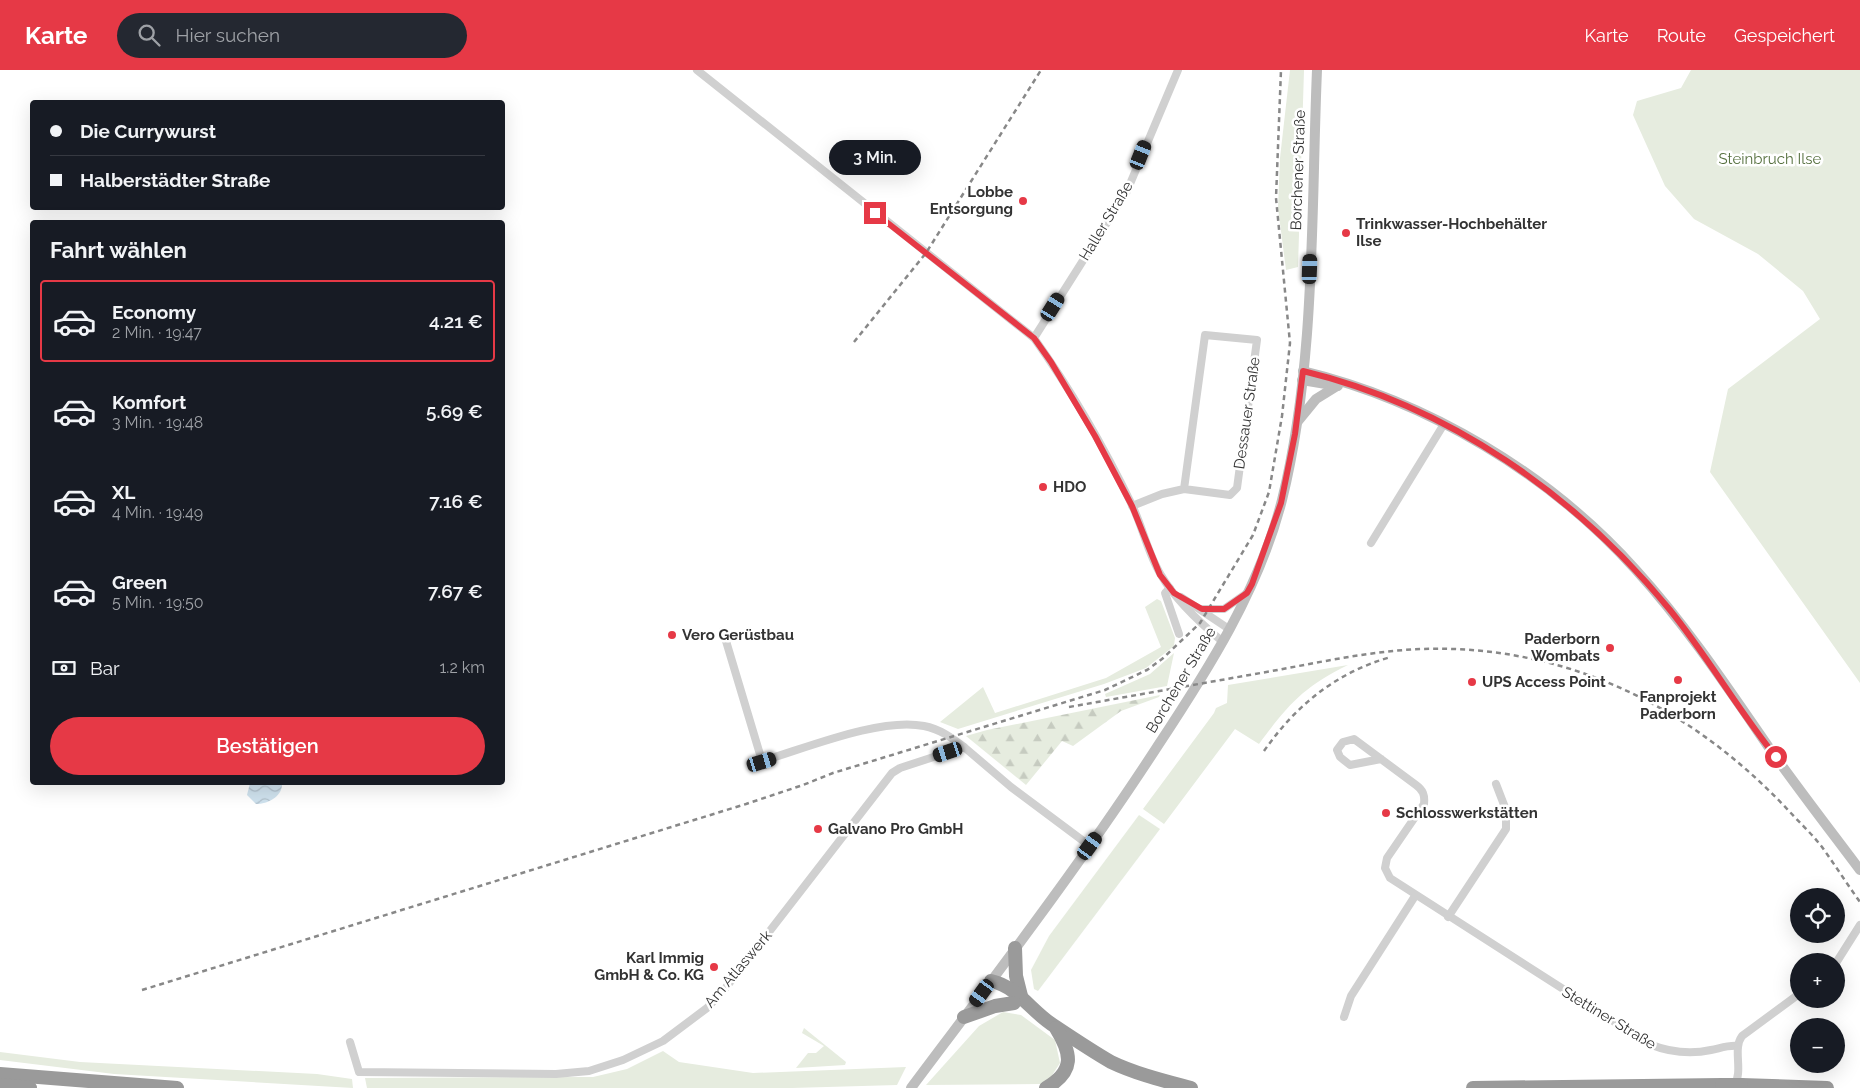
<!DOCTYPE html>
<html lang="de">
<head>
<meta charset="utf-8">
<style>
  body { margin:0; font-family:Raleway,sans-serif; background:#242831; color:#f1f3f6; height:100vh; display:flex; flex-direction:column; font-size:19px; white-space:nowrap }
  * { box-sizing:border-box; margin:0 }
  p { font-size:16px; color:#9ea1a6 }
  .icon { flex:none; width:28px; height:28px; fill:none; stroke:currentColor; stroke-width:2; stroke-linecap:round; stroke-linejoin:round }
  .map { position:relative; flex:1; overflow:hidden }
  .side { position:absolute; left:30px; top:150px; width:475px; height:565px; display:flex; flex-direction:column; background:#171b24; border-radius:5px; box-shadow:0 5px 20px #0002 }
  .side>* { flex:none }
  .hud { position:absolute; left:30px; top:30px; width:475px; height:110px; border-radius:5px; box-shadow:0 5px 20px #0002; display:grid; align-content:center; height:110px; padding:0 20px; background:#171b24 }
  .buttons { position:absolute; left:1790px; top:818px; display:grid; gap:10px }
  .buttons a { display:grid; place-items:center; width:55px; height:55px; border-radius:50%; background:#171b24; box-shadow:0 5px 20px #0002; font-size:25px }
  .end { position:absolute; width:22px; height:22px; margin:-11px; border:6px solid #e63946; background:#fff; box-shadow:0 0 0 2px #fff }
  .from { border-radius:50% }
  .bubble { position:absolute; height:35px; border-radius:18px; background:#171b24; box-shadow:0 5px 20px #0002; font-size:16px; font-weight:600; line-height:35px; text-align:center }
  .car { position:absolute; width:15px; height:30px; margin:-15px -8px; border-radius:6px; box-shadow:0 0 4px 1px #0007; background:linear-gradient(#222 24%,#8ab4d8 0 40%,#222 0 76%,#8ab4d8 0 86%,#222 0) }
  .hud b { display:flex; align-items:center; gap:18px; height:48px; font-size:19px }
  .hud b+b { border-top:1px solid #363941 }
  .hud i { width:12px; height:12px; background:#f1f3f6 }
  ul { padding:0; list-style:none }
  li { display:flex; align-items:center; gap:15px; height:82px; margin:0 10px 8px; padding:0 10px; border:2px solid transparent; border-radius:5px }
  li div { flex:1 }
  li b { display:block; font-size:19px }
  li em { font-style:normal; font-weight:600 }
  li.selected { border-color:#e63946 }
  li>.icon { width:45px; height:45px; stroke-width:1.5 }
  h2 { padding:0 20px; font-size:22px; line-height:60px }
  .pay { display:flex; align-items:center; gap:12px; height:55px; padding:0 20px; font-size:19px }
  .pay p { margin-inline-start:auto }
  .button { display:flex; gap:10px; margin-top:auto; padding:10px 20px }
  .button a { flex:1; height:58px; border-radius:30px; background:#e63946; color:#fff; font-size:20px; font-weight:600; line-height:58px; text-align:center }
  header { display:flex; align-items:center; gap:30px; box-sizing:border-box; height:70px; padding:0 25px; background:#e63946; color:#fff }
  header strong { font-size:24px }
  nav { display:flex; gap:28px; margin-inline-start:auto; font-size:18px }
  .search { width:350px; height:45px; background:#242831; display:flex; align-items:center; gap:12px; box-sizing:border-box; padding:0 18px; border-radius:28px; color:#9ea1a6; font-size:19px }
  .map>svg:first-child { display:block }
  .green { fill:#e6ecdf }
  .forest { fill:url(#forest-firs) }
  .water { fill:url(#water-waves) }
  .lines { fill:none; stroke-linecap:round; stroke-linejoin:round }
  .street { stroke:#d0d0d0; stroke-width:8 }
  .secondary { stroke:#bdbdbd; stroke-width:10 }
  .highway { stroke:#9a9a9a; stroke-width:14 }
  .rail { stroke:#888; stroke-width:2.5; stroke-dasharray:5 4; stroke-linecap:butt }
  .highway-bridge { stroke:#9a9a9a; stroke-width:14 }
  .route { stroke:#e63946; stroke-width:6 }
  .poi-dot { fill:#e63946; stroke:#fff; stroke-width:2 }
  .labels { text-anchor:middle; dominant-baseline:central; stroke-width:5; stroke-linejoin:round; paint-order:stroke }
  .park-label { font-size:15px; fill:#56703f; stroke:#fff }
  .street-label { font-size:15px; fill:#333; stroke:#fff }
  .poi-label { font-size:15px; font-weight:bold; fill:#333; stroke:#fff; text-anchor:start }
</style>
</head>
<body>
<header>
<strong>Karte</strong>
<div class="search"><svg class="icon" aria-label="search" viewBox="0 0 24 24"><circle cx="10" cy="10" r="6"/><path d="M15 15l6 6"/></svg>Hier suchen</div>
<nav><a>Karte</a><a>Route</a><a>Gespeichert</a></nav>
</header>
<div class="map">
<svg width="1860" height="1018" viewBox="0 0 1860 1018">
  <defs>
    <pattern id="forest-firs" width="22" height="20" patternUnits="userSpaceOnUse" patternTransform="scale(1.25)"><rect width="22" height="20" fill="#e6ecdf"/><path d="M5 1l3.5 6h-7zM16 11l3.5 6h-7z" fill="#c6cbc0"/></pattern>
    <pattern id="water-waves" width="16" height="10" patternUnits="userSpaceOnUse" patternTransform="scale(1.25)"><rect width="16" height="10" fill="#cfe2ee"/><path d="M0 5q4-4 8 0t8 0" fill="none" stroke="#b2c2cd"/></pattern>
  </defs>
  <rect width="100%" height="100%" fill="#fff"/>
  <g class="green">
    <polygon points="1290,0 1304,0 1298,197 1286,200 1278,138 1280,88"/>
    <polygon points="1691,0 1860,0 1860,613 1710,402 1728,319 1820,249 1803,221 1758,184 1694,149 1665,116 1633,45 1637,31 1681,18"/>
    <polygon points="1157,529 1161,531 1175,568 1174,576 1146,598 1104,614 958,659 940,652 983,617 995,643 1106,608 1161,577 1145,537"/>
    <polygon points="1174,583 1167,616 1106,627 1105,624 1150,604"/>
    <path d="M1348 595C1303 617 1288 635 1259 674L1235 659 1164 754 1143 739 1214 643 1216 638 1227 633 1228 615Z"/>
    <polygon points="1139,745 1160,759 1038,921 1034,919 1031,900 1049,866"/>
    <polygon points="1003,942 1021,945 1055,970 1060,993 1049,1010 1040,1014 926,1015 979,956"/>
    <polygon points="804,958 846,992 845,995 796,998 808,983 816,983 824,976 802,963"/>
    <polygon points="663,981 679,992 753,1003 906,997 897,1015 792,1018 367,1018 365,1008 593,1007 627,999"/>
    <polygon points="0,982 80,992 317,1004 352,1009 353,1018 114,1004 0,990"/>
  </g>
  <polygon class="forest" points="1160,625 1159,627 1121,641 1073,676 1062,671 1026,715 966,666 987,660"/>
  <path class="water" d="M250 713H282C283 726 268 734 256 734L247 725Z"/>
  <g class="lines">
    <g class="street">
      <path d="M697 0 1034 268C1071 320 1104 377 1132 435 1143 458 1148 484 1161 505 1176 531 1200 553 1223 572"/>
      <polyline points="1034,268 1127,121 1178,0"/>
      <polyline points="1132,436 1162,424 1184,419 1230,425 1237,418 1257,270 1205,265 1184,419"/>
      <polyline points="1371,473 1444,354"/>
      <polyline points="1170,518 1165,523 1179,564"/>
      <polyline points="1181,527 1229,559"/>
      <polyline points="1203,539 1224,539 1247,523"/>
      <path d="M723 561 762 691C806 678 881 647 924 656 940 659 952 668 964 677"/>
      <path d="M1381 689 1350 695 1340 687 1337 680 1343 672 1354 669 1416 715C1423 720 1425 725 1424 734L1387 788 1385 798 1390 808 1649 974C1669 982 1689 985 1711 980 1721 978 1728 975 1738 976"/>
      <polyline points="1448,847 1506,759 1506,740 1496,714"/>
      <polyline points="1836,893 1860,855"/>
      <polyline points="1344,947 1351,926 1415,826"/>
      <polyline points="350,972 359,1002 556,1004 589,1001 623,990 663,971 707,938 724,920 892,703 900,698 964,677 1011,717 1090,776"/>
      <path d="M1734 1016C1744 1000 1732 980 1742 966L1799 924"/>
    </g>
    <g class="secondary">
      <path d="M1303 301C1428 331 1550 404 1636 500 1686 555 1728 618 1770 679 1799 720 1830 760 1860 800"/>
      <polyline points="1302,310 1338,316"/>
      <polyline points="1298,351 1316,329 1337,316"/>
      <path d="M911 1018C995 906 1081 794 1157 677 1208 600 1259 520 1282 430 1316 293 1311 140 1317 0"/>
    </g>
    <g class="highway">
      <polyline points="1015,878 1016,906 1021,926"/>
      <path d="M991 911C1019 917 1032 943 1056 957 1074 969 1092 981 1111 992 1136 1004 1165 1011 1191 1018"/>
      <polyline points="964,947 995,936 1014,933"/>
      <polyline points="0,1004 177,1018"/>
      <polyline points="0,1015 30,1018"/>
      <polyline points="1741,1015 1827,1018"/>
      <path d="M1046 1018C1075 1001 1072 984 1056 958"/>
      <polyline points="1473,1018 1722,1015"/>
    </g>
    <g class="rail">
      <polyline points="854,272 926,183 1041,0"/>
      <path d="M1069 637C1137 625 1204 613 1272 601 1321 592 1371 581 1421 579 1566 574 1692 637 1789 741 1800 753 1812 764 1822 777 1835 795 1847 814 1860 832"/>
      <path d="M1264 681C1296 635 1337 602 1391 587"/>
      <polyline points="142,920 746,734 803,715 833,703 1105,620 1147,600 1162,589 1200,553 1253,465 1269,422 1282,346 1290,273 1276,128 1281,0"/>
    </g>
    <polyline class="highway-bridge" points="1722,1015 1741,1015"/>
  </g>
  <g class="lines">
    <path class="route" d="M875 143 1034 268 1051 292 1095 366 1132 436 1160 505 1174 523 1202 539H1224L1247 523 1252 514 1281 433 1295 364 1303 301C1449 336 1576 425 1670 540 1708 587 1738 640 1776 687"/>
  </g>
  <g class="poi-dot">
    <circle cx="1023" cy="131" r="5"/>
    <circle cx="1346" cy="163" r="5"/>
    <circle cx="1043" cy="417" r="5"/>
    <circle cx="672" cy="565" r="5"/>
    <circle cx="1610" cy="578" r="5"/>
    <circle cx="1678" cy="610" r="5"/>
    <circle cx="1472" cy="612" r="5"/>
    <circle cx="1386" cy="743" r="5"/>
    <circle cx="818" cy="759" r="5"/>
    <circle cx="714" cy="897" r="5"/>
  </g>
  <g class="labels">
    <g class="park-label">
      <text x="1770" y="89">Steinbruch Ilse</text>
    </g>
    <g class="street-label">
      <text transform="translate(1298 100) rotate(-88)">Borchener Straße</text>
      <text transform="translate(1106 151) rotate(-59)">Haller Straße</text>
      <text transform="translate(1247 343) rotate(-82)">Dessauer Straße</text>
      <text transform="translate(1181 610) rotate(-59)">Borchener Straße</text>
      <text transform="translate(738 899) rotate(-50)">Am Atlaswerk</text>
      <text transform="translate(1609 948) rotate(31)">Stettiner Straße</text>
    </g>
    <g class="poi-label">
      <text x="1013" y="122" text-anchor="end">Lobbe<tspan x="1013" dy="17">Entsorgung</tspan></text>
      <text x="1356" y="154">Trinkwasser-Hochbehälter<tspan x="1356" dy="17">Ilse</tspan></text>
      <text x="1053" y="417">HDO</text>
      <text x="682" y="565">Vero Gerüstbau</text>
      <text x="1600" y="569" text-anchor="end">Paderborn<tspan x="1600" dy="17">Wombats</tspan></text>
      <text x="1482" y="612">UPS Access Point</text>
      <text x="1678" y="627" text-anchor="middle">Fanprojekt<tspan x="1678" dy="17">Paderborn</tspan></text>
      <text x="1396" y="743">Schlosswerkstätten</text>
      <text x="828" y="759">Galvano Pro GmbH</text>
      <text x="704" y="888" text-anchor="end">Karl Immig<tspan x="704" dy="17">GmbH &amp; Co. KG</tspan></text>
    </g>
  </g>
</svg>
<div class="buttons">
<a><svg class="icon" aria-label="locate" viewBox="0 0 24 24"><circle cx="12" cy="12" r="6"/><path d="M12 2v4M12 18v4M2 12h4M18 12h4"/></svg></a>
<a>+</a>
<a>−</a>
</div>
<i class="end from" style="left:1776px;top:687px"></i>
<i class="end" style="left:875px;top:143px"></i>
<div class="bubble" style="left:829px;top:70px;width:92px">3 Min.</div>
<i class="car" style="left:1141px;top:85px;rotate:22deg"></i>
<i class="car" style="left:1310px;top:199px;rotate:2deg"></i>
<i class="car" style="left:1053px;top:237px;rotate:32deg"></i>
<i class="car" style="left:948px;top:682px;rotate:252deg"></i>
<i class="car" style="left:762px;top:692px;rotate:73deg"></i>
<i class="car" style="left:1090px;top:776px;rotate:36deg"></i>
<i class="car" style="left:982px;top:923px;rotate:216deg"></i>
<div class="hud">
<b><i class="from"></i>Die Currywurst</b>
<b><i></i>Halberstädter Straße</b>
</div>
<section class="side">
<h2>Fahrt wählen</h2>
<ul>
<li class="selected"><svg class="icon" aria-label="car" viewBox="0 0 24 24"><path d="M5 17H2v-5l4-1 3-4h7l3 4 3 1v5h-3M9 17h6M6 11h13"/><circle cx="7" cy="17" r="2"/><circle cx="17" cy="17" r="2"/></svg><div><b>Economy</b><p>2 Min. · 19:47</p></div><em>4.21 €</em></li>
<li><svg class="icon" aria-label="car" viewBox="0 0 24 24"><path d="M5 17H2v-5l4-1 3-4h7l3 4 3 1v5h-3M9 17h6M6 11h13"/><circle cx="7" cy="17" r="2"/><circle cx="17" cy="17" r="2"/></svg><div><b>Komfort</b><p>3 Min. · 19:48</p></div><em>5.69 €</em></li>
<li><svg class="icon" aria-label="car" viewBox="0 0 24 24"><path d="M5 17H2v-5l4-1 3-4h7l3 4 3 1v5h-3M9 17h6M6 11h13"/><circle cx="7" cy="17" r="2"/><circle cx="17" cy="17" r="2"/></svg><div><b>XL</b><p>4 Min. · 19:49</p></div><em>7.16 €</em></li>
<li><svg class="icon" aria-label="car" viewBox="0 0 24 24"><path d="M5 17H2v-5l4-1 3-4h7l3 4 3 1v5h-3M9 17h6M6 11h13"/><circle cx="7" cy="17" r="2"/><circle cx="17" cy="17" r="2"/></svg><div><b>Green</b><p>5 Min. · 19:50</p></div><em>7.67 €</em></li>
</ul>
<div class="pay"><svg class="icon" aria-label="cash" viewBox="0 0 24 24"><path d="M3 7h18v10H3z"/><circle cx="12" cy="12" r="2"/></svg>Bar<p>1.2 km</p></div>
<div class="button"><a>Bestätigen</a></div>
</section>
</div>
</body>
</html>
